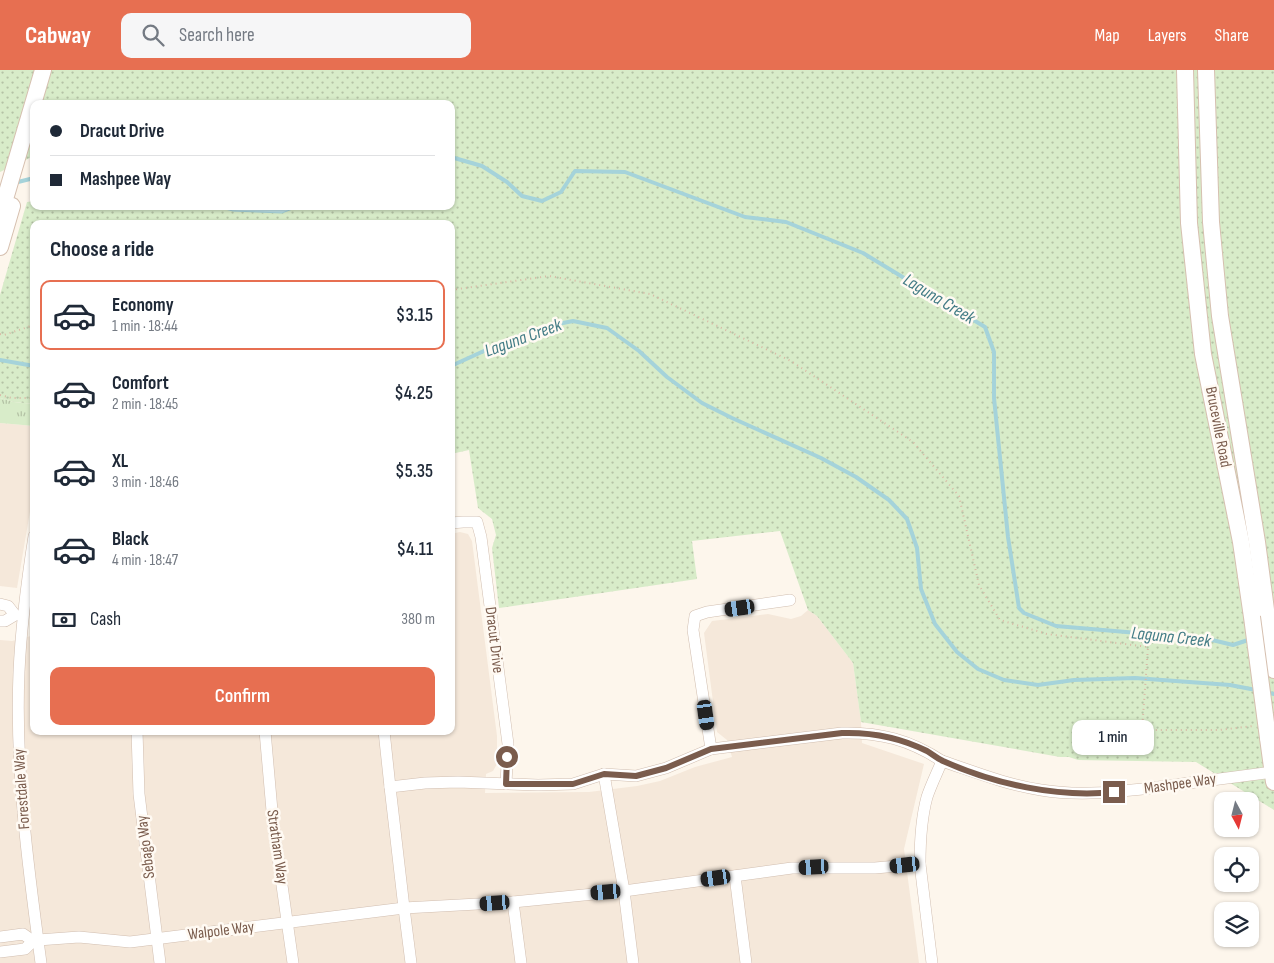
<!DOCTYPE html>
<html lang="en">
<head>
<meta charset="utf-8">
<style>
  body { margin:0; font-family:"Sofia Sans Condensed",sans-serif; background:#f6f6f7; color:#1f2937; height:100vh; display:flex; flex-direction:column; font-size:19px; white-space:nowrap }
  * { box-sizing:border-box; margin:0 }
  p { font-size:16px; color:#747a83 }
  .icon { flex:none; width:28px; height:28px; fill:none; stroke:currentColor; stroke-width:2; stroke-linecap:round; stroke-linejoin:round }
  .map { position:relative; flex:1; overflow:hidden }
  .side { position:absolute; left:30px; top:150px; width:425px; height:515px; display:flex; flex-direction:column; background:#fff; border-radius:10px; box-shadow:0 1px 4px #0004 }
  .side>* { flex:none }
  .hud { position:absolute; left:30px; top:30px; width:425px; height:110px; border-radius:10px; box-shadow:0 1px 4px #0004; display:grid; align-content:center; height:110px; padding:0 20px; background:#fff }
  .needle { width:32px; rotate:173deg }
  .fabs { position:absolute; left:1214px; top:722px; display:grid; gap:10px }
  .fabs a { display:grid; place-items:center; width:45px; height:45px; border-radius:10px; background:#fff; box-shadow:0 1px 4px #0004; font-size:25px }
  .end { position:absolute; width:22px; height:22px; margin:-11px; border:6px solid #7a5c4d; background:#fff; box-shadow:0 0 0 2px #fff }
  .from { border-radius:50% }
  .bubble { position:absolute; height:35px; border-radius:10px; background:#fff; box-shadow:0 1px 4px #0004; font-size:16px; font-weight:600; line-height:35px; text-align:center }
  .car { position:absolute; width:15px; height:30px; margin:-15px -8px; border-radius:6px; box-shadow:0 0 4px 1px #0007; background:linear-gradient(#222 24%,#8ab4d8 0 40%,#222 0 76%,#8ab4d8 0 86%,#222 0) }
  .hud b { display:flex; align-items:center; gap:18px; height:48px; font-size:19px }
  .hud b+b { border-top:1px solid #e0e1e3 }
  .hud i { width:12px; height:12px; background:#1f2937 }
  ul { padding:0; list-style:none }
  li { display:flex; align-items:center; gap:15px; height:70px; margin:0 10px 8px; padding:0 10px; border:2px solid transparent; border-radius:10px }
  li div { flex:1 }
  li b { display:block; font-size:19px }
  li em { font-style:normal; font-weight:600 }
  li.active { border-color:#e76f51 }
  li>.icon { width:45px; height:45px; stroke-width:1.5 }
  h2 { padding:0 20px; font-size:22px; line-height:60px }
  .pay { display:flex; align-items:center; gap:12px; height:55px; padding:0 20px; font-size:19px }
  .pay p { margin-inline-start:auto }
  .button { display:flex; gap:10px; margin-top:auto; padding:10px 20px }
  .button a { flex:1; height:58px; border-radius:10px; background:#e76f51; color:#fff; font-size:20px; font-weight:600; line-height:58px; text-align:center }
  header { display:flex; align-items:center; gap:30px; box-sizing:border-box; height:70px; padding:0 25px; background:#e76f51; color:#fff }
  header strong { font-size:24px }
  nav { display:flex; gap:28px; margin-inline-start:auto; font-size:18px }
  .search { width:350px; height:45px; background:#f6f6f7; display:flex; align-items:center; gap:12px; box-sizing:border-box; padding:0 18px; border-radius:10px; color:#747a83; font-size:19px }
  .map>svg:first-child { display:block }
  .residential { fill:#f5e8da }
  .grass { fill:url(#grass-dots) }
  .park { fill:url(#park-tufts) }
  .water { fill:#bfe3e8; stroke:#a5d3da }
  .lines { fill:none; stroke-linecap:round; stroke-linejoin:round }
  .stream { stroke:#a5d3da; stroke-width:4 }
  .street-casing { stroke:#d1beb0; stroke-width:12 }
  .secondary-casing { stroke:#d6c0b0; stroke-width:18 }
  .path { stroke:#d9b8a5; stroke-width:2; stroke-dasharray:1 4; stroke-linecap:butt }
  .street { stroke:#fff; stroke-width:11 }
  .secondary { stroke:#fff; stroke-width:16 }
  .secondary-bridge-casing { stroke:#d6c0b0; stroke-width:18; stroke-linecap:butt }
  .secondary-bridge { stroke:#fff; stroke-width:16 }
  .route { stroke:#7a5c4d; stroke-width:6 }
  .labels { text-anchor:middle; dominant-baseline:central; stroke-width:5; stroke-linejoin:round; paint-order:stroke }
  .street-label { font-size:16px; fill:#7a5c4d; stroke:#fffaf3 }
  .water-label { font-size:18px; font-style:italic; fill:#437c86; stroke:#fffaf3 }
</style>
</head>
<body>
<header>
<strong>Cabway</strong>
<div class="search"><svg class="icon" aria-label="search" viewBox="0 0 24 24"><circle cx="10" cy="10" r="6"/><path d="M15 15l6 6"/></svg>Search here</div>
<nav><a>Map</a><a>Layers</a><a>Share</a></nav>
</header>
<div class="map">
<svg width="1274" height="893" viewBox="0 0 1274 893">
  <defs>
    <pattern id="grass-dots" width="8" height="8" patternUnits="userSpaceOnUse" patternTransform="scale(1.25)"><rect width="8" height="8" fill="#d8ecc9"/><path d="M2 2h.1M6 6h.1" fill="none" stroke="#b4c2a5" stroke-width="1.8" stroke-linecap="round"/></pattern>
    <pattern id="park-tufts" width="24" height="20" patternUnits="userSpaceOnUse" patternTransform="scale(1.25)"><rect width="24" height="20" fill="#d8ecc9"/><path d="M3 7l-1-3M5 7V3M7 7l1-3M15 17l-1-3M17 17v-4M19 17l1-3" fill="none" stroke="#b4c2a5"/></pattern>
  </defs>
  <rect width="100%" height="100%" fill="#fdf6ec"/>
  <g class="residential">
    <polygon points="0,353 34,356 34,418 17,518 0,516"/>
    <polygon points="460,462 468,464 472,471 497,666 497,694 493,701 486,704 485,723 589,722 637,716 660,711 695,697 732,687 727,670 717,662 704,563 712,551 768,544 791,549 801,546 808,540 817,546 853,593 861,652 862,673 924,694 904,779 919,893 0,893 0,570 12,571 31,566 34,558 34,661 451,661 451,464"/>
  </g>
  <polygon class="grass" points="0,0 1274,0 1274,740 1196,692 1078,690 1069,687 1060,687 861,652 853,593 817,546 808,540 780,461 692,471 697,509 499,538 492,478 496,465 492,449 478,438 469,380 451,384 451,154 34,154 34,334 14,332 0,328 0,225 27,132 34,131 34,136 213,136 233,141 282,143 300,136 451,136 451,34 34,34 34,86 0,102"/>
  <polygon class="park" points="0,328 14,332 34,334 34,356 0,353"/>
  <polygon class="water" points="213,136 300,136 282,143 233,141"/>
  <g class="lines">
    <g class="stream">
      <polyline points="451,87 482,96 507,112 522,126 542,131 561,122 575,101 625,102 745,147 786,152 863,183 985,257 994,282 994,328 1008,467 1019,538 1024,543 1056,556 1208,569 1233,575 1251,569"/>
      <polyline points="14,113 34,108"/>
      <polyline points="0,290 34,296"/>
      <polyline points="451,296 508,270 553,255 573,251 607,258 639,281 667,307 702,333 732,348 821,388 856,407 889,430 907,449 917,478 921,519 935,554 957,582 978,599 1004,610 1038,615 1074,610 1135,608 1230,615 1256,620"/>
      <polyline points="1265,622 1274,624"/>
    </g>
    <defs>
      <g id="street">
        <polyline points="451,453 463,452 477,452 481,467 508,674 506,714"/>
        <path d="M34 466C27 511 21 556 19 602 15 699 28 797 41 893"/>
        <polyline points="0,534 8,536 15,545"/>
        <polyline points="0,551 5,551 15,545"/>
        <polyline points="137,661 139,724 160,893"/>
        <polyline points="265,661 273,752 293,893"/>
        <polyline points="384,661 390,717"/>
        <polyline points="711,679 693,560 695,546 707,542 790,530"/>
        <path d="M942 691C975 702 1007 715 1041 720 1083 727 1125 721 1166 716 1202 711 1237 707 1273 702"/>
        <polyline points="604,704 624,821 633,893"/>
        <polyline points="735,806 746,893"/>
        <polyline points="513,832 521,893"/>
        <polyline points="0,867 23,864 33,871"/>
        <path d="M0 882 25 879 33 871 38 870 79 867 130 872 404 838 390 717 425 713 458 712 538 715 573 714 604 704 636 706 666 698 711 679 842 663C880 662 910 670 942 691 937 703 931 715 927 727 921 749 920 771 920 794L932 893"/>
        <polyline points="411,893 404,838 513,832 624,821 792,798 875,798 920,794"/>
      </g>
      <g id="secondary">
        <polyline points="1185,0 1189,153 1203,284 1241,472 1252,547"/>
        <polyline points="1206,0 1211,152 1220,246 1257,472 1274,600"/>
        <polyline points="0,146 43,0"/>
        <polyline points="0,177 12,136"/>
        <polyline points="1268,668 1274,712"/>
      </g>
    </defs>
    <use href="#street" class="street-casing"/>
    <use href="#secondary" class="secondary-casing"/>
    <g class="path">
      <polyline points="451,220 549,206 650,224 791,291 913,372 959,426 979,515 1000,550 1047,564 1148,577 1142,660 1219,660 1253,656"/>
      <polyline points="0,264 4,265 34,255"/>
      <polyline points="0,325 12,328 34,328"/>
    </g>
    <use href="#street" class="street"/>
    <use href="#secondary" class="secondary"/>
    <defs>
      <polyline id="secondary-bridge" points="1252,547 1268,668"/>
    </defs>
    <use href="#secondary-bridge" class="secondary-bridge-casing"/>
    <use href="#secondary-bridge" class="secondary-bridge"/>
  </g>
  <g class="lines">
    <path class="route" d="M507 687 506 714H573L604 704 636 706 666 698 711 679 842 663C872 662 899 667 927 681 932 684 937 688 943 691 994 714 1058 728 1114 722"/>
  </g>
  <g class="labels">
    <g class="street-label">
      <text transform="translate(1218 357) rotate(79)">Bruceville Road</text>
      <text transform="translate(494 570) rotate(83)">Dracut Drive</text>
      <text transform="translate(1180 714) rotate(-8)">Mashpee Way</text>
      <text transform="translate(22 719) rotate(-94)">Forestdale Way</text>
      <text transform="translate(146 777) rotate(-97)">Sebago Way</text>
      <text transform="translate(277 777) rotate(82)">Stratham Way</text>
      <text transform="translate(221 861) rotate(-7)">Walpole Way</text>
    </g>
    <g class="water-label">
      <text transform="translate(939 229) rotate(31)">Laguna Creek</text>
      <text transform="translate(523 268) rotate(-20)">Laguna Creek</text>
      <text transform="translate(1171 567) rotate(6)">Laguna Creek</text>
    </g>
  </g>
</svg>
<div class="fabs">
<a><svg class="needle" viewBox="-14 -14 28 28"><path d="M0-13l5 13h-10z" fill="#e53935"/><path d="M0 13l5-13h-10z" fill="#747a83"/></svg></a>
<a><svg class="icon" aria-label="locate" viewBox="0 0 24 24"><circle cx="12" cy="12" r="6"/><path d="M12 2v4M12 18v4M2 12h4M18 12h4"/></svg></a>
<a><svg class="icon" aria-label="layers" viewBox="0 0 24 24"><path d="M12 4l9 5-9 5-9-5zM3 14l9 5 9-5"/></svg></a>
</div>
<i class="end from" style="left:507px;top:687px"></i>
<i class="end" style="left:1114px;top:722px"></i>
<div class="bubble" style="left:1072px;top:650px;width:82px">1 min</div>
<i class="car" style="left:740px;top:538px;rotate:262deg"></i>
<i class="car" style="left:706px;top:645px;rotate:172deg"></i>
<i class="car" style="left:905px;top:795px;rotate:264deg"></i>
<i class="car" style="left:814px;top:797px;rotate:267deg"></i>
<i class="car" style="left:716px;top:808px;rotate:262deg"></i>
<i class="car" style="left:606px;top:822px;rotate:265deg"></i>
<i class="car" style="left:495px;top:833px;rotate:266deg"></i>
<div class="hud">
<b><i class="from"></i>Dracut Drive</b>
<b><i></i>Mashpee Way</b>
</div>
<section class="side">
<h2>Choose a ride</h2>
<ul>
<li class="active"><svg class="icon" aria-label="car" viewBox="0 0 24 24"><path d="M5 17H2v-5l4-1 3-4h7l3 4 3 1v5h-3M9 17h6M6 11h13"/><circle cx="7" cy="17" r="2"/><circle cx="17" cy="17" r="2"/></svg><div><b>Economy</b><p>1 min · 18:44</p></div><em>$3.15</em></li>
<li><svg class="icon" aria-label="car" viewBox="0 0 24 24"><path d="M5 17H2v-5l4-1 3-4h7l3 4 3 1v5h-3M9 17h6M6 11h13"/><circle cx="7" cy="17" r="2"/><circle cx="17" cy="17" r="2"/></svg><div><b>Comfort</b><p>2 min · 18:45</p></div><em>$4.25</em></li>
<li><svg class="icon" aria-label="car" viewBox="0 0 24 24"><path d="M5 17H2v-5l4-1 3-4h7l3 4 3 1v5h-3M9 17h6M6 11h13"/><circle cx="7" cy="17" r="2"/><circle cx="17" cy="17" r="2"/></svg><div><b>XL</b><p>3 min · 18:46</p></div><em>$5.35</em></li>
<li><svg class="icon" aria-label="car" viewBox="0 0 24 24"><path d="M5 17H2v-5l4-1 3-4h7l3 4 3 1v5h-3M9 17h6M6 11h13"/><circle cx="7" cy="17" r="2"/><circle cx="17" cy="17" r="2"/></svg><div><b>Black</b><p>4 min · 18:47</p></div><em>$4.11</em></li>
</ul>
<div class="pay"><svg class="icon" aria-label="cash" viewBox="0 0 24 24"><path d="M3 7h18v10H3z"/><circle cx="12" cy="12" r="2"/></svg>Cash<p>380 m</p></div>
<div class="button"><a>Confirm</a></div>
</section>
</div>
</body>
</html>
